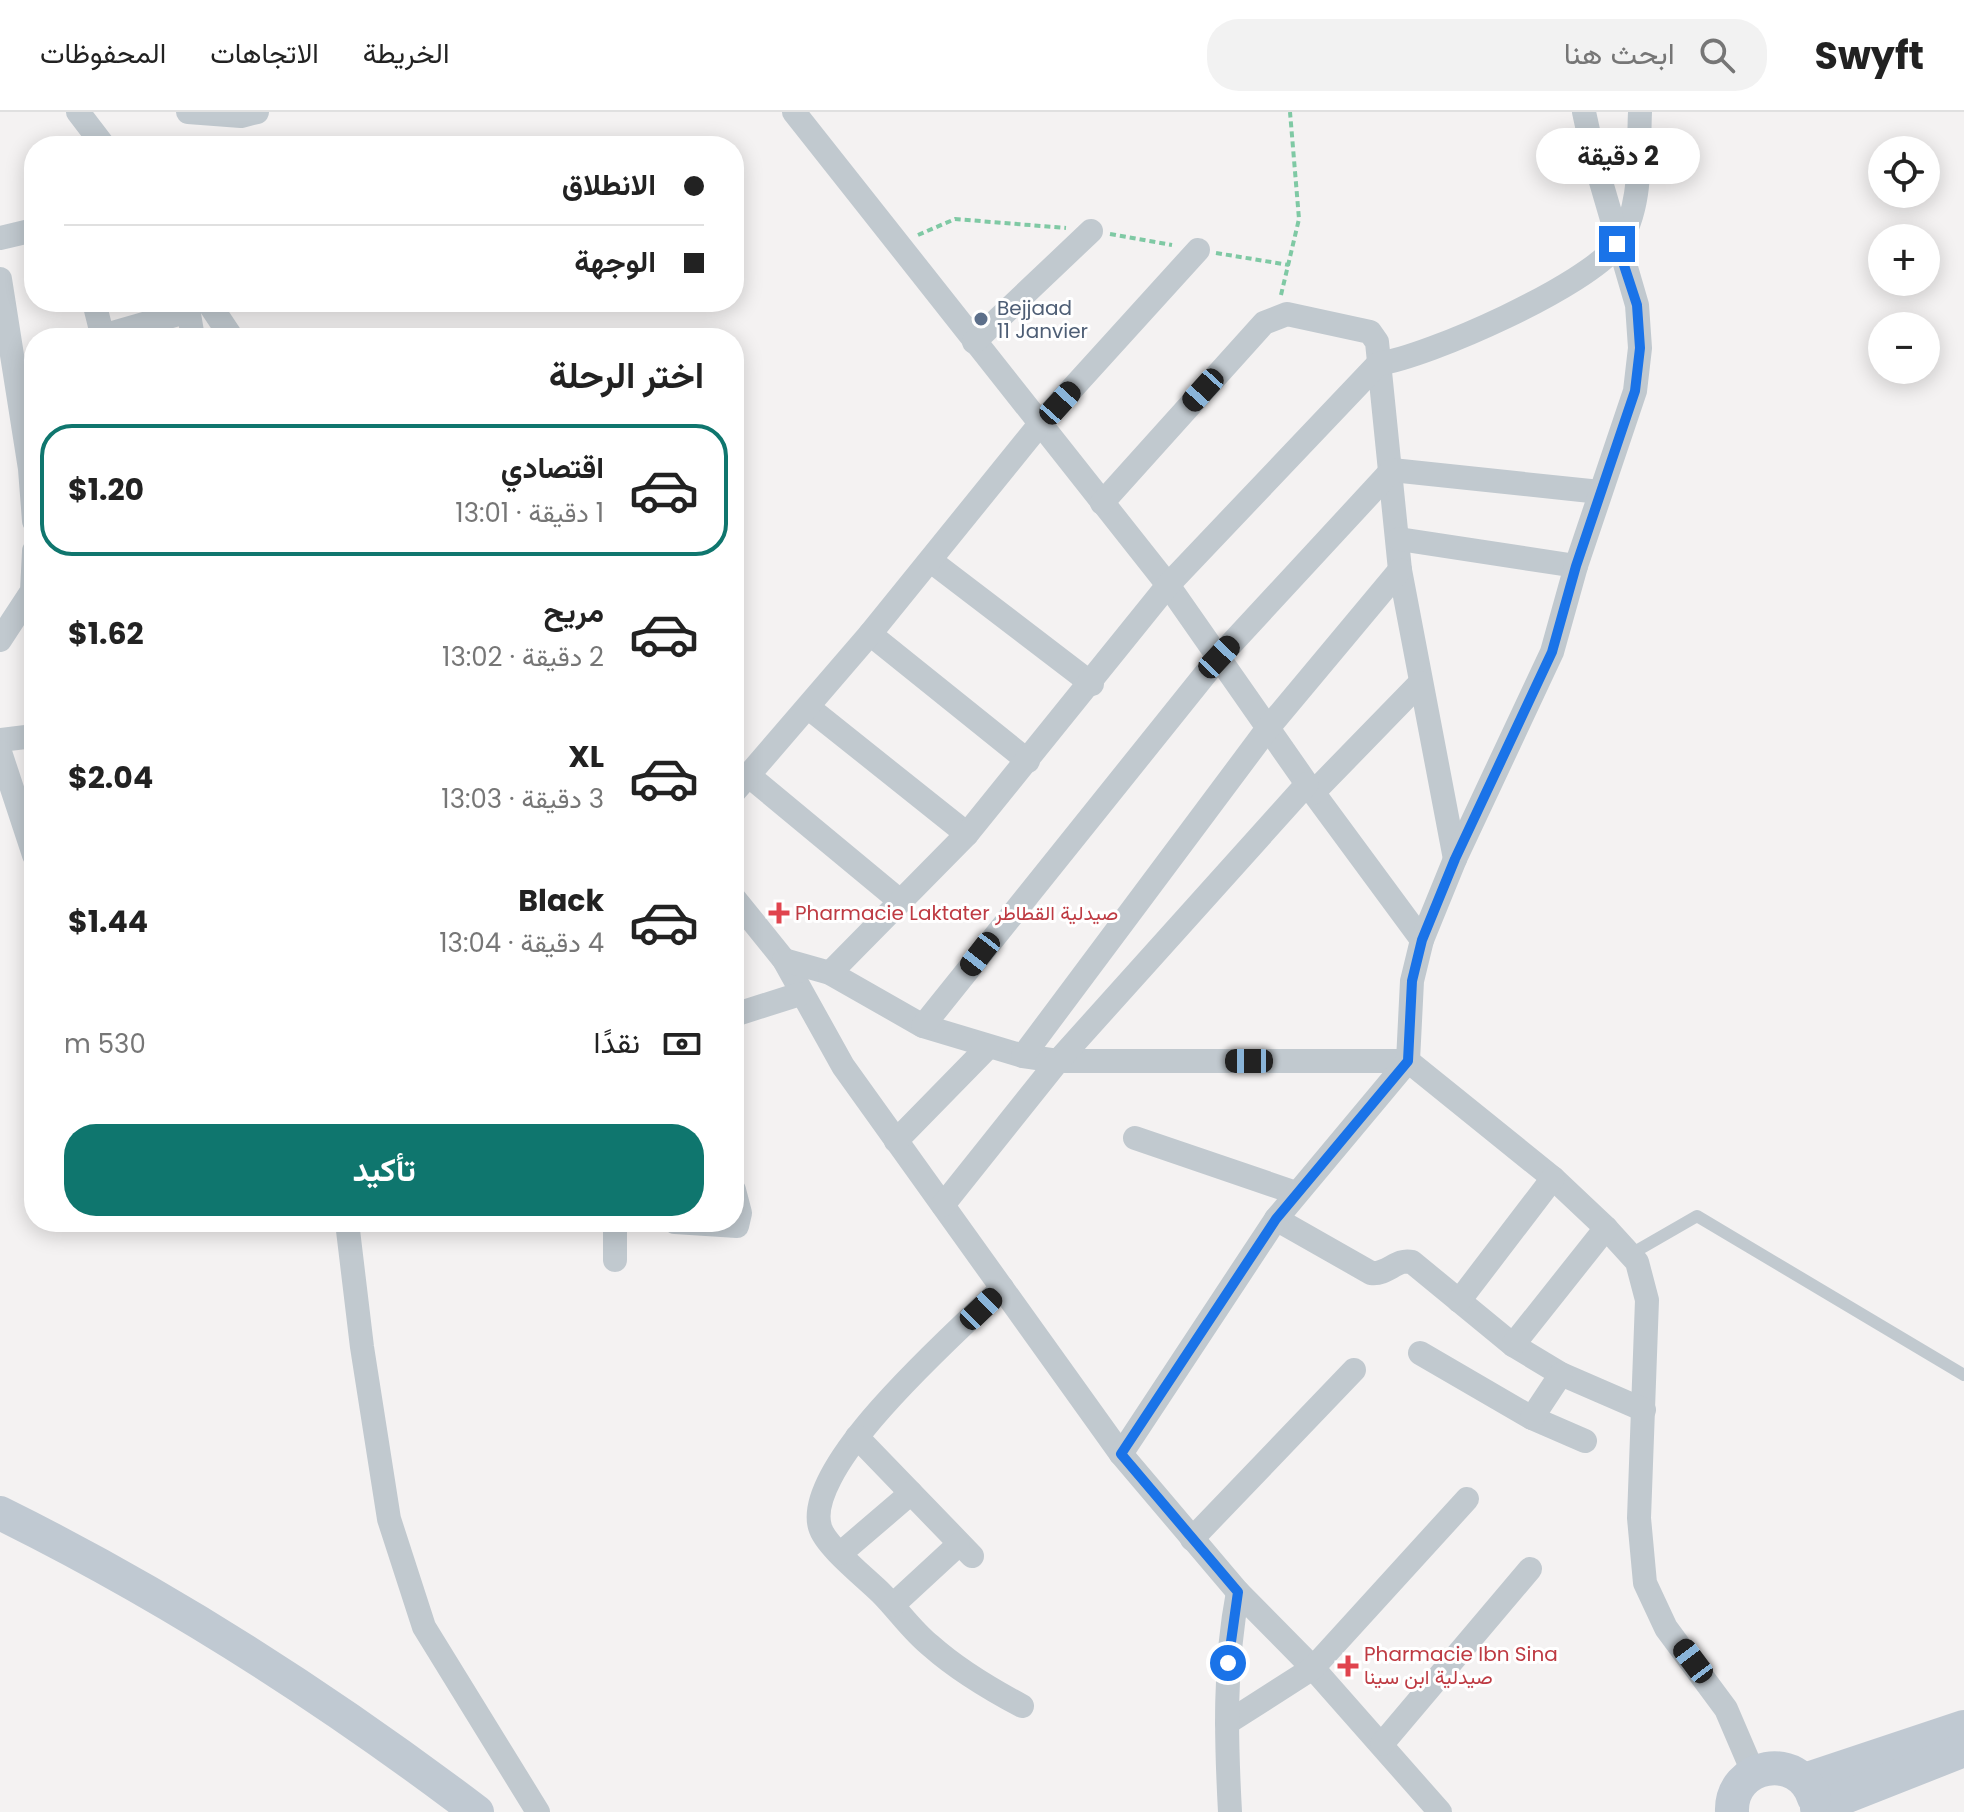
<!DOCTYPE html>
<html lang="ar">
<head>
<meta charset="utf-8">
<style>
  body { margin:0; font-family:Poppins,Vazirmatn,sans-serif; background:#f2f2f2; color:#222; direction:rtl; height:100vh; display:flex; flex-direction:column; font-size:30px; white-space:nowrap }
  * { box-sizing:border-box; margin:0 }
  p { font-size:26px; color:#767676 }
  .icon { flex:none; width:44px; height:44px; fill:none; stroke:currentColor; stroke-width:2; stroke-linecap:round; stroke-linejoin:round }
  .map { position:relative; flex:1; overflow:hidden; direction:ltr }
  .drawer { position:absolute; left:24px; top:216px; width:720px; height:904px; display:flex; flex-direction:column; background:#fff; border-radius:32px; box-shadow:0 4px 20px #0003; direction:rtl }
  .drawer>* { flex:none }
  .top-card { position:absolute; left:24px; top:24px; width:720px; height:176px; border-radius:32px; box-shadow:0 4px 20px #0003; direction:rtl; display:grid; align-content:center; height:176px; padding:0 40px; background:#fff }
  .buttons { position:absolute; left:1868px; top:24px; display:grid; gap:16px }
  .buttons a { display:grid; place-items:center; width:72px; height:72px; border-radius:50%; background:#fff; box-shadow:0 4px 20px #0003; font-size:40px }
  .end { position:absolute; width:36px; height:36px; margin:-18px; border:10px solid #1a73e8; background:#fff; box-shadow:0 0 0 4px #fff }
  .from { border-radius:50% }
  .bubble { position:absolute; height:56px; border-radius:28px; background:#fff; box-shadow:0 4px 20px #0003; font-size:26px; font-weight:700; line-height:56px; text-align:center; direction:rtl }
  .car { position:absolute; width:24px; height:48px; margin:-24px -12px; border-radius:10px; box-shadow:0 0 6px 2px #0007; background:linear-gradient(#222 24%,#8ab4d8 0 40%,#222 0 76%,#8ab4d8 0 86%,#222 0) }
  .top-card b { display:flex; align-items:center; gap:28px; height:76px; font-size:30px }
  .top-card b+b { border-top:2px solid #e0e0e0 }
  .top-card i { width:20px; height:20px; background:#222 }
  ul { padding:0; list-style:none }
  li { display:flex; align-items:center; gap:24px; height:132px; margin:0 16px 12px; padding:0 24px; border:4px solid transparent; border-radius:32px }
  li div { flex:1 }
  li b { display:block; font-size:30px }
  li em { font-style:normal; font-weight:700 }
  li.current { border-color:#0f766e }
  li>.icon { width:72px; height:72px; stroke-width:1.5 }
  h2 { padding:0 40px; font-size:36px; line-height:96px }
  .pay { display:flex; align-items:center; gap:20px; height:88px; padding:0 40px; font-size:30px }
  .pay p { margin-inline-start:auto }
  .button { display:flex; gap:16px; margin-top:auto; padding:16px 40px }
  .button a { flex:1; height:92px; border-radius:32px; background:#0f766e; color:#fff; font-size:32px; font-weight:700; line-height:92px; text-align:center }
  header { display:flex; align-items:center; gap:48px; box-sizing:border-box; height:112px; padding:0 40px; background:#fff; border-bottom:2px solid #e0e0e0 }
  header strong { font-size:38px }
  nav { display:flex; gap:44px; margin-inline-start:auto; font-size:28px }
  .search { width:560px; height:72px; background:#f2f2f2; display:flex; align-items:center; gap:20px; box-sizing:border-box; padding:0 28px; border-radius:32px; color:#767676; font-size:30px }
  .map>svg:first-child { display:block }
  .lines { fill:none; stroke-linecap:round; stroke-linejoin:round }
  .path { stroke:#7fc9a4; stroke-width:4; stroke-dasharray:6 4; stroke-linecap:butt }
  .service { stroke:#c1c9cf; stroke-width:12 }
  .minor { stroke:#c1c9cf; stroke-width:24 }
  .secondary { stroke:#c0c9d2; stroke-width:34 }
  .route { stroke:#1a73e8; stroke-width:10 }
  .service-dot { fill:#5c6f8a; stroke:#fff; stroke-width:3 }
  .health-dot { fill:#e0444e; stroke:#fff; stroke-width:3 }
  .labels { text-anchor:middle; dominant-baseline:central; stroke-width:6; stroke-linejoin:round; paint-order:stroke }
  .service-label { font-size:20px; fill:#4e5e75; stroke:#fff; text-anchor:start }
  .health-label { font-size:20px; fill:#be3a42; stroke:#fff; text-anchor:start }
</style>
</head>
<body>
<header>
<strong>Swyft</strong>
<div class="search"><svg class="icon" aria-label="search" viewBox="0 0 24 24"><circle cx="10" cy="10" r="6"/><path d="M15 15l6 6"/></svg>ابحث هنا</div>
<nav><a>الخريطة</a><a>الاتجاهات</a><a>المحفوظات</a></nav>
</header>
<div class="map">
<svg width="1964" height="1700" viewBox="0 0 1964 1700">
  <rect width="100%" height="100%" fill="#f4f2f2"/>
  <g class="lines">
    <g class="path">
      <polyline points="1110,122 1172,133"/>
      <polyline points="918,123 955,107 1066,116"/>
      <polyline points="1216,141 1289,153"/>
      <polyline points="1281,183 1299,107 1290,0"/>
    </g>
    <polyline class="service" points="1631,1142 1697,1104 1964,1263"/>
    <g class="minor">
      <polyline points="78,0 104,34"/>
      <polyline points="188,0 241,4 257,0"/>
      <polyline points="794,0 1168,473 1307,672 1422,828"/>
      <polyline points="0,126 34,118"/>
      <polyline points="0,167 30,357 34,409"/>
      <polyline points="94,190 103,226"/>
      <polyline points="187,190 193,226"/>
      <polyline points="208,190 232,226"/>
      <polyline points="102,224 189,199"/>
      <polyline points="974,230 1091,119"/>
      <polyline points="1102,391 1264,211 1287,202 1370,220 1377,230 1400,458 1455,747"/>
      <polyline points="1399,427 1576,454"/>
      <polyline points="931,449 1092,572"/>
      <polyline points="870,522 1028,649"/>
      <polyline points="0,528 32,479 34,439"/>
      <polyline points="809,596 967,722"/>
      <polyline points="0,628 34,624"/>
      <polyline points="0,640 34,743"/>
      <polyline points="748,663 900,789"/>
      <polyline points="734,680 870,522 1040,312 1198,138"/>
      <polyline points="1313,681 1420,571"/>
      <polyline points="734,786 784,848 843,954 1121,1342 1238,1480 1313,1556 1440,1700"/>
      <polyline points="784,848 830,861 923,914 1023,944 1058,949 1408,949 1553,1066 1606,1116 1637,1150 1647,1188 1639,1406 1645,1471 1666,1516 1726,1597 1753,1660"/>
      <path d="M830 861 967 722 1168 473 1378 252C1430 244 1587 174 1618 132 1643 96 1638 42 1640 0"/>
      <polyline points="734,903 800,882"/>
      <polyline points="923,914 1219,545 1392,358 1600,380"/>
      <polyline points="1023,944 1268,616 1400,458"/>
      <polyline points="1135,1026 1296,1081"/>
      <polyline points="896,1029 988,935"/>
      <polyline points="943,1093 1058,949 1307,672"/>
      <path d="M1276 1107 1371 1161C1388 1163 1396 1146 1412 1150L1513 1233 1561 1262 1644 1298"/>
      <polyline points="347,1110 362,1235 389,1407 424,1515 538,1700"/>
      <polyline points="675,1110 737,1114 740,1101 734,1078"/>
      <polyline points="615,1148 615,1110"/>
      <path d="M1002 1176C959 1218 802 1354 820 1415 825 1434 866 1466 881 1481 898 1498 912 1519 931 1534 958 1558 990 1577 1022 1594"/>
      <polyline points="1459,1189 1553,1066"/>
      <polyline points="1513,1233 1606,1116"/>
      <polyline points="1420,1241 1532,1306 1585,1329"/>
      <polyline points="1532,1306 1561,1262"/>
      <polyline points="857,1325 972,1444"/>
      <polyline points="1121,1342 1276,1107 1408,949 1412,869 1422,828 1455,747 1552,540 1576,454 1635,279 1640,236 1637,193 1594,46 1584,0"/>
      <polyline points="1192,1427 1354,1258"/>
      <polyline points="841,1441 911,1381"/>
      <polyline points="893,1493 958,1433"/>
      <polyline points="1227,1611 1313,1556 1467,1387"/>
      <polyline points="1382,1632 1530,1457"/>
      <path d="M1230 1700C1226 1626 1224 1553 1238 1480"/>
    </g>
    <g class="secondary">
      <path d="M0 1401C168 1484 328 1587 477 1700"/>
      <polyline points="1805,1668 1964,1615"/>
      <polyline points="1817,1696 1964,1638"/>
      <path d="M1732 1700C1730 1651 1799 1639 1814 1686"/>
    </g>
  </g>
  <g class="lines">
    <polyline class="route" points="1228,1551 1238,1480 1121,1342 1276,1107 1408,949 1412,869 1422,828 1455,747 1552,540 1576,454 1635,279 1640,236 1637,193 1617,132"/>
  </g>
  <circle class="service-dot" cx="981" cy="207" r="8"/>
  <g class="health-dot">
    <path d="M775 789h8v8h8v8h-8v8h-8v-8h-8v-8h8z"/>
    <path d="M1344 1542h8v8h8v8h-8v8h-8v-8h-8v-8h8z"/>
  </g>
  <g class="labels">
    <g class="service-label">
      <text x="997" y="196">Bejjaad<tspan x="997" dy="23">11 Janvier</tspan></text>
    </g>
    <g class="health-label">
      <text x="795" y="801">Pharmacie Laktater صيدلية القطاطر</text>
      <text x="1364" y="1542">Pharmacie Ibn Sina<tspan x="1364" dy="23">صيدلية ابن سينا</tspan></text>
    </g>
  </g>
</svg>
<div class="buttons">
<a><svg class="icon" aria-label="locate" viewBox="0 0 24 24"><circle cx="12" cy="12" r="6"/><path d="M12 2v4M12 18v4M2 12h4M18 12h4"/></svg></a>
<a>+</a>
<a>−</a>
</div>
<i class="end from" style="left:1228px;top:1551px"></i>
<i class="end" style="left:1617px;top:132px"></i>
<div class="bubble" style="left:1536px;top:16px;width:164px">2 دقيقة</div>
<i class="car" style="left:1203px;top:278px;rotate:222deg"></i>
<i class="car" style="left:1060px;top:291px;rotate:42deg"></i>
<i class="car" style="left:1219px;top:545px;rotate:43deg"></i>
<i class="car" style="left:980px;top:842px;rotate:218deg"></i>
<i class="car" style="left:1249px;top:949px;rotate:270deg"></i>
<i class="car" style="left:981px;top:1197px;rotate:46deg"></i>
<i class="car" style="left:1693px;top:1549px;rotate:323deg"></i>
<div class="top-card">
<b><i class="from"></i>الانطلاق</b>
<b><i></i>الوجهة</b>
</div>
<section class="drawer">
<h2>اختر الرحلة</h2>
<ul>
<li class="current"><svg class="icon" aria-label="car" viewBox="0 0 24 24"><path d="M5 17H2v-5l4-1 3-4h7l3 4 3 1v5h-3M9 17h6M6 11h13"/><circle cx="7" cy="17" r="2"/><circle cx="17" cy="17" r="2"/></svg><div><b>اقتصادي</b><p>1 دقيقة · 13:01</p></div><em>$1.20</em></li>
<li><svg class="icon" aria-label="car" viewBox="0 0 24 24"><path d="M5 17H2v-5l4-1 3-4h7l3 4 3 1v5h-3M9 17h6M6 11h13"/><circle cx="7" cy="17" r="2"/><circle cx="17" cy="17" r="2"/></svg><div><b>مريح</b><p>2 دقيقة · 13:02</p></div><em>$1.62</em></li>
<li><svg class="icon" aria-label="car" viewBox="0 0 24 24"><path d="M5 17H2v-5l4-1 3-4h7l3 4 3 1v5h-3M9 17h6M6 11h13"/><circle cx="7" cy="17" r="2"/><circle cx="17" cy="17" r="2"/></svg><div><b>XL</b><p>3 دقيقة · 13:03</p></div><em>$2.04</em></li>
<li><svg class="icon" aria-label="car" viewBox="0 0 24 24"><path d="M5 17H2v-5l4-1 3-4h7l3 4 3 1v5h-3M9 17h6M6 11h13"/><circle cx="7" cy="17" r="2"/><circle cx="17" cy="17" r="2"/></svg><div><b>Black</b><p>4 دقيقة · 13:04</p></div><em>$1.44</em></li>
</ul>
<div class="pay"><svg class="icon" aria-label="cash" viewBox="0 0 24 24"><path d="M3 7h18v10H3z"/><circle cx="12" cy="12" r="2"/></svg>نقدًا<p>530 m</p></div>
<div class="button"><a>تأكيد</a></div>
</section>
</div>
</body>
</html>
